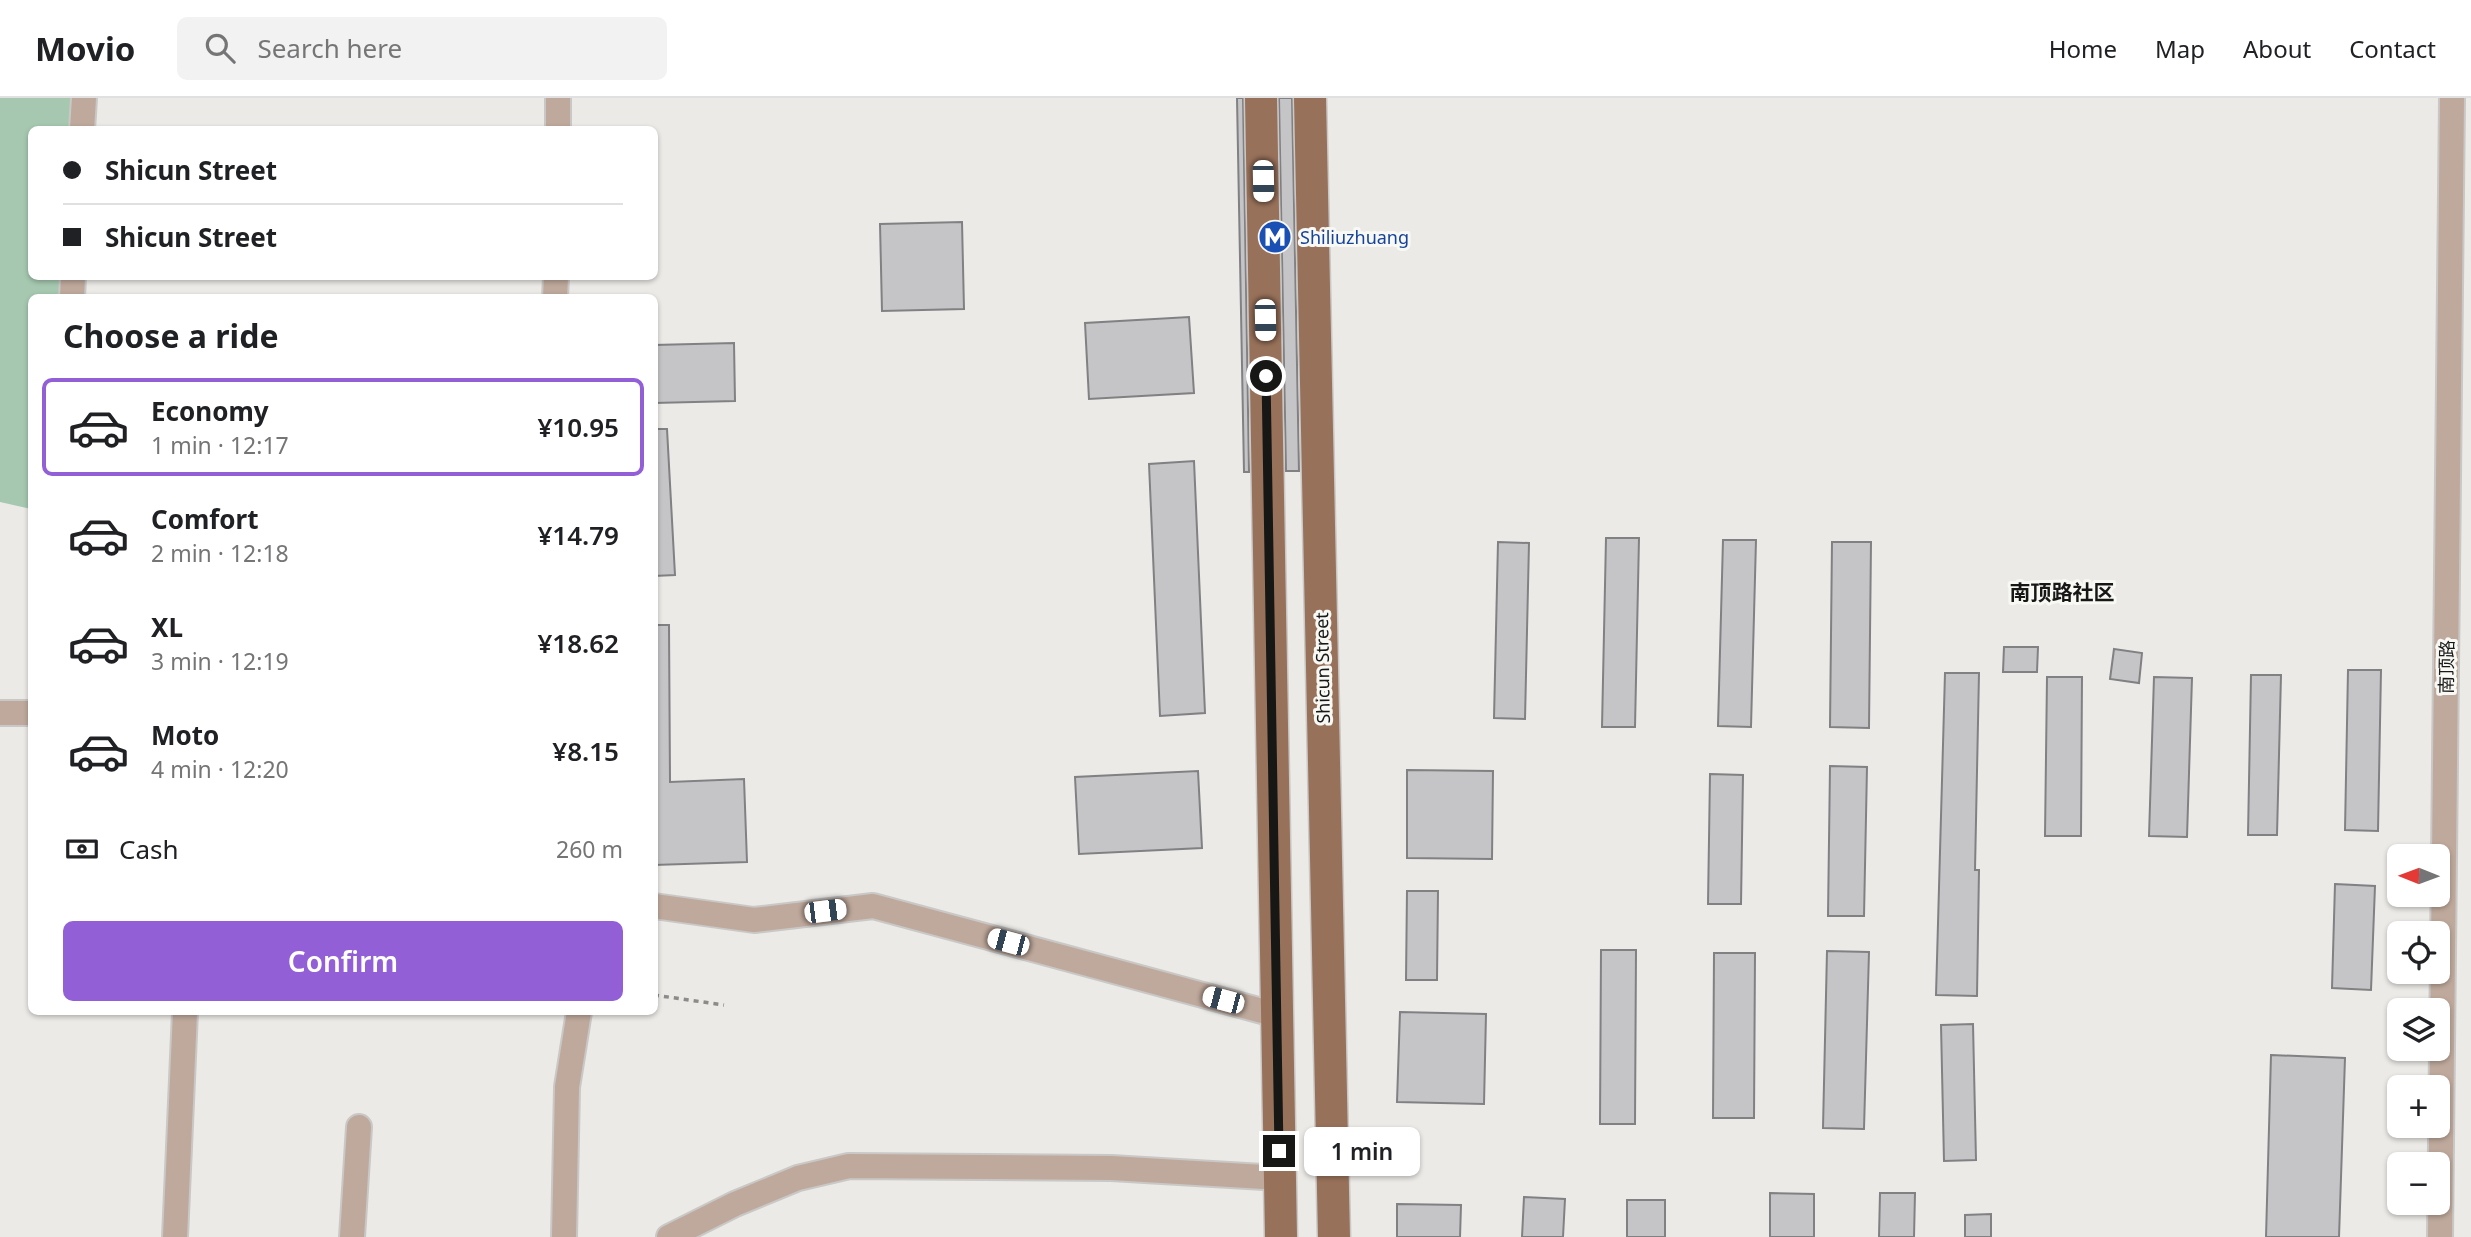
<!DOCTYPE html>
<html lang="en">
<head>
<meta charset="utf-8">
<style>
  body { margin:0; font-family:"Noto Sans","Noto Sans SC",sans-serif; background:#f2f2f2; color:#202124; height:100vh; display:flex; flex-direction:column; font-size:26px; white-space:nowrap }
  * { box-sizing:border-box; margin:0 }
  p { font-size:23px; color:#757577 }
  .icon { flex:none; width:38px; height:38px; fill:none; stroke:currentColor; stroke-width:2; stroke-linecap:round; stroke-linejoin:round }
  .map { position:relative; flex:1; overflow:hidden }
  .sheet { position:absolute; left:28px; top:196px; width:630px; height:721px; display:flex; flex-direction:column; background:#fff; border-radius:10px; box-shadow:0 2px 5px #0004 }
  .sheet>* { flex:none }
  .guide { position:absolute; left:28px; top:28px; width:630px; height:154px; border-radius:10px; box-shadow:0 2px 5px #0004; display:grid; align-content:center; height:154px; padding:0 35px; background:#fff }
  .needle { width:46px; rotate:271deg }
  .buttons { position:absolute; left:2387px; top:746px; display:grid; gap:14px }
  .buttons a { display:grid; place-items:center; width:63px; height:63px; border-radius:10px; background:#fff; box-shadow:0 2px 5px #0004; font-size:35px }
  .end { position:absolute; width:32px; height:32px; margin:-16px; border:9px solid #171716; background:#fff; box-shadow:0 0 0 4px #fff }
  .from { border-radius:50% }
  .bubble { position:absolute; height:49px; border-radius:10px; background:#fff; box-shadow:0 2px 5px #0004; font-size:23px; font-weight:600; line-height:49px; text-align:center }
  .car { position:absolute; width:21px; height:42px; margin:-21px -10px; border-radius:9px; box-shadow:0 0 5px 2px #0007; background:linear-gradient(#fff 24%,#345 0 40%,#fff 0 76%,#345 0 86%,#fff 0) }
  .guide b { display:flex; align-items:center; gap:24px; height:66px; font-size:26px }
  .guide b+b { border-top:2px solid #e0e0e0 }
  .guide i { width:18px; height:18px; background:#202124 }
  ul { padding:0; list-style:none }
  li { display:flex; align-items:center; gap:21px; height:98px; margin:0 14px 10px; padding:0 21px; border:4px solid transparent; border-radius:10px }
  li div { flex:1 }
  li b { display:block; font-size:26px }
  li em { font-style:normal; font-weight:600 }
  li.current { border-color:#925fd7 }
  li>.icon { width:63px; height:63px; stroke-width:1.5 }
  h2 { padding:0 35px; font-size:32px; line-height:84px }
  .pay { display:flex; align-items:center; gap:18px; height:77px; padding:0 35px; font-size:26px }
  .pay p { margin-inline-start:auto }
  .action { display:flex; gap:14px; margin-top:auto; padding:14px 35px }
  .action a { flex:1; height:80px; border-radius:10px; background:#925fd7; color:#fff; font-size:28px; font-weight:600; line-height:80px; text-align:center }
  header { display:flex; align-items:center; gap:42px; box-sizing:border-box; height:98px; padding:0 35px; background:#fff; border-bottom:2px solid #e0e0e0 }
  header strong { font-size:33px }
  nav { display:flex; gap:38px; margin-inline-start:auto; font-size:24px }
  .search { width:490px; height:63px; background:#f2f2f2; display:flex; align-items:center; gap:18px; box-sizing:border-box; padding:0 24px; border-radius:10px; color:#757577; font-size:26px }
  .map>svg:first-child { display:block }
  .green { fill:#a6c8b0 }
  .building { fill:#c5c5c8; stroke:#818184; stroke-width:2 }
  .lines { fill:none; stroke-linecap:round; stroke-linejoin:round }
  .minor-casing { stroke:#c9c8c6; stroke-width:28 }
  .major-casing { stroke:#c9c8c6; stroke-width:35 }
  .path { stroke:#8c8b89; stroke-width:3.5; stroke-dasharray:5 5; stroke-linecap:butt }
  .minor { stroke:#bfa99c; stroke-width:24 }
  .major { stroke:#98715a; stroke-width:32 }
  .route { stroke:#171716; stroke-width:9 }
  .labels { text-anchor:middle; dominant-baseline:central; stroke-width:6; stroke-linejoin:round; paint-order:stroke }
  .transit-label { font-size:18px; fill:#164399; stroke:#f8f8f5; text-anchor:start }
  .street-label { font-size:18px; fill:#171716; stroke:#f8f8f5 }
  .quarter-label { font-size:21px; font-weight:bold; fill:#171716; stroke:#f8f8f5 }
</style>
</head>
<body>
<header>
<strong>Movio</strong>
<div class="search"><svg class="icon" aria-label="search" viewBox="0 0 24 24"><circle cx="10" cy="10" r="6"/><path d="M15 15l6 6"/></svg>Search here</div>
<nav><a>Home</a><a>Map</a><a>About</a><a>Contact</a></nav>
</header>
<div class="map">
<svg width="2471" height="1139" viewBox="0 0 2471 1139">
  <rect width="100%" height="100%" fill="#ebeae7"/>
  <polygon class="green" points="0,0 72,0 70,31 32,32 32,178 61,179 60,199 32,200 31,411 0,404"/>
  <g class="building">
    <polygon points="1237,0 1243,0 1249,374 1244,374"/>
    <polygon points="1279,0 1292,0 1299,373 1286,373"/>
    <polygon points="962,124 964,211 882,213 880,126"/>
    <polygon points="1189,219 1194,295 1089,301 1085,225"/>
    <polygon points="734,245 735,303 654,305 654,247"/>
    <polygon points="654,331 667,331 675,477 654,478"/>
    <polygon points="1194,363 1205,615 1160,618 1149,366"/>
    <polygon points="1606,440 1639,440 1635,629 1602,629"/>
    <polygon points="1723,442 1756,442 1751,629 1718,628"/>
    <polygon points="1498,444 1529,445 1525,621 1494,620"/>
    <polygon points="1832,444 1871,444 1869,630 1830,629"/>
    <polygon points="654,527 669,527 670,684 744,681 747,764 654,767"/>
    <polygon points="2004,549 2038,549 2037,574 2003,574"/>
    <polygon points="2114,551 2142,555 2139,585 2110,581"/>
    <polygon points="2348,572 2381,572 2378,733 2345,732"/>
    <polygon points="1945,575 1979,575 1975,772 1979,772 1977,898 1936,897"/>
    <polygon points="2251,577 2281,577 2277,737 2248,737"/>
    <polygon points="2047,579 2082,579 2081,738 2045,738"/>
    <polygon points="2154,579 2192,580 2187,739 2149,738"/>
    <polygon points="1830,668 1867,669 1864,818 1828,818"/>
    <polygon points="1407,672 1493,673 1492,761 1407,760"/>
    <polygon points="1198,673 1202,750 1079,756 1075,679"/>
    <polygon points="1710,676 1743,677 1741,806 1708,806"/>
    <polygon points="2335,786 2375,788 2371,892 2332,890"/>
    <polygon points="1407,793 1438,793 1437,882 1406,882"/>
    <polygon points="1601,852 1636,852 1635,1026 1600,1026"/>
    <polygon points="1827,853 1869,854 1864,1031 1823,1030"/>
    <polygon points="1714,855 1755,855 1754,1020 1713,1020"/>
    <polygon points="1400,914 1486,916 1484,1006 1397,1004"/>
    <polygon points="1973,926 1976,1062 1944,1063 1941,927"/>
    <polygon points="2271,957 2345,960 2339,1139 2266,1139"/>
    <polygon points="1770,1095 1814,1096 1814,1139 1770,1139"/>
    <polygon points="1880,1095 1915,1095 1914,1139 1879,1139"/>
    <polygon points="1524,1099 1565,1101 1563,1139 1522,1139"/>
    <rect x="1627" y="1102" width="38" height="37"/>
    <polygon points="1397,1106 1461,1107 1460,1139 1397,1139"/>
    <polygon points="1991,1116 1991,1139 1965,1139 1965,1117"/>
  </g>
  <g class="lines">
    <defs>
      <g id="minor">
        <polyline points="82,32 84,0"/>
        <polyline points="558,32 558,0"/>
        <polyline points="72,200 73,178"/>
        <polyline points="555,200 556,178"/>
        <polyline points="0,615 32,615"/>
        <polyline points="654,808 754,822 873,808 1277,917"/>
        <polyline points="175,1139 185,914"/>
        <polyline points="352,1139 359,1029"/>
        <polyline points="564,1139 567,989 579,914"/>
        <polyline points="669,1139 735,1106 798,1080 849,1068 1111,1070 1280,1080"/>
        <polyline points="2440,1139 2452,0"/>
      </g>
      <g id="major">
        <polyline points="1261,0 1281,1139"/>
        <polyline points="1310,0 1334,1139"/>
      </g>
    </defs>
    <use href="#minor" class="minor-casing"/>
    <use href="#major" class="major-casing"/>
    <polyline class="path" points="654,897 724,907"/>
    <use href="#minor" class="minor"/>
    <use href="#major" class="major"/>
  </g>
  <g class="lines">
    <polyline class="route" points="1266,278 1279,1053"/>
  </g>
  <defs>
    <symbol id="metro-disc" viewBox="-11 -11 22 22"><circle r="9.5" fill="#1a4fb4" stroke="#f8f8f5"/><path d="M-5.5 5V-5H-3L0 0L3-5H5.5V5H3V-.5L0 4L-3-.5V5Z" fill="#fff"/></symbol>
  </defs>
  <g fill-rule="evenodd">
    <use href="#metro-disc" x="1256" y="120" width="38" height="38"/>
  </g>
  <g class="labels">
    <g class="transit-label">
      <text x="1300" y="139">Shiliuzhuang</text>
    </g>
    <g class="street-label">
      <text transform="translate(2446 569) rotate(-89)">南顶路</text>
      <text transform="translate(1322 570) rotate(-91)">Shicun Street</text>
    </g>
    <g class="quarter-label">
      <text x="2062" y="494">南顶路社区</text>
    </g>
  </g>
</svg>
<div class="buttons">
<a><svg class="needle" viewBox="-14 -14 28 28"><path d="M0-13l5 13h-10z" fill="#e53935"/><path d="M0 13l5-13h-10z" fill="#757577"/></svg></a>
<a><svg class="icon" aria-label="locate" viewBox="0 0 24 24"><circle cx="12" cy="12" r="6"/><path d="M12 2v4M12 18v4M2 12h4M18 12h4"/></svg></a>
<a><svg class="icon" aria-label="layers" viewBox="0 0 24 24"><path d="M12 4l9 5-9 5-9-5zM3 14l9 5 9-5"/></svg></a>
<a>+</a>
<a>−</a>
</div>
<i class="end from" style="left:1266px;top:278px"></i>
<i class="end" style="left:1279px;top:1053px"></i>
<div class="bubble" style="left:1304px;top:1029px;width:116px">1 min</div>
<i class="car" style="left:1263px;top:83px;rotate:179deg"></i>
<i class="car" style="left:1265px;top:222px;rotate:179deg"></i>
<i class="car" style="left:825px;top:813px;rotate:83deg"></i>
<i class="car" style="left:1008px;top:844px;rotate:285deg"></i>
<i class="car" style="left:1223px;top:902px;rotate:285deg"></i>
<div class="guide">
<b><i class="from"></i>Shicun Street</b>
<b><i></i>Shicun Street</b>
</div>
<section class="sheet">
<h2>Choose a ride</h2>
<ul>
<li class="current"><svg class="icon" aria-label="car" viewBox="0 0 24 24"><path d="M5 17H2v-5l4-1 3-4h7l3 4 3 1v5h-3M9 17h6M6 11h13"/><circle cx="7" cy="17" r="2"/><circle cx="17" cy="17" r="2"/></svg><div><b>Economy</b><p>1 min · 12:17</p></div><em>¥10.95</em></li>
<li><svg class="icon" aria-label="car" viewBox="0 0 24 24"><path d="M5 17H2v-5l4-1 3-4h7l3 4 3 1v5h-3M9 17h6M6 11h13"/><circle cx="7" cy="17" r="2"/><circle cx="17" cy="17" r="2"/></svg><div><b>Comfort</b><p>2 min · 12:18</p></div><em>¥14.79</em></li>
<li><svg class="icon" aria-label="car" viewBox="0 0 24 24"><path d="M5 17H2v-5l4-1 3-4h7l3 4 3 1v5h-3M9 17h6M6 11h13"/><circle cx="7" cy="17" r="2"/><circle cx="17" cy="17" r="2"/></svg><div><b>XL</b><p>3 min · 12:19</p></div><em>¥18.62</em></li>
<li><svg class="icon" aria-label="car" viewBox="0 0 24 24"><path d="M5 17H2v-5l4-1 3-4h7l3 4 3 1v5h-3M9 17h6M6 11h13"/><circle cx="7" cy="17" r="2"/><circle cx="17" cy="17" r="2"/></svg><div><b>Moto</b><p>4 min · 12:20</p></div><em>¥8.15</em></li>
</ul>
<div class="pay"><svg class="icon" aria-label="cash" viewBox="0 0 24 24"><path d="M3 7h18v10H3z"/><circle cx="12" cy="12" r="2"/></svg>Cash<p>260 m</p></div>
<div class="action"><a>Confirm</a></div>
</section>
</div>
</body>
</html>
